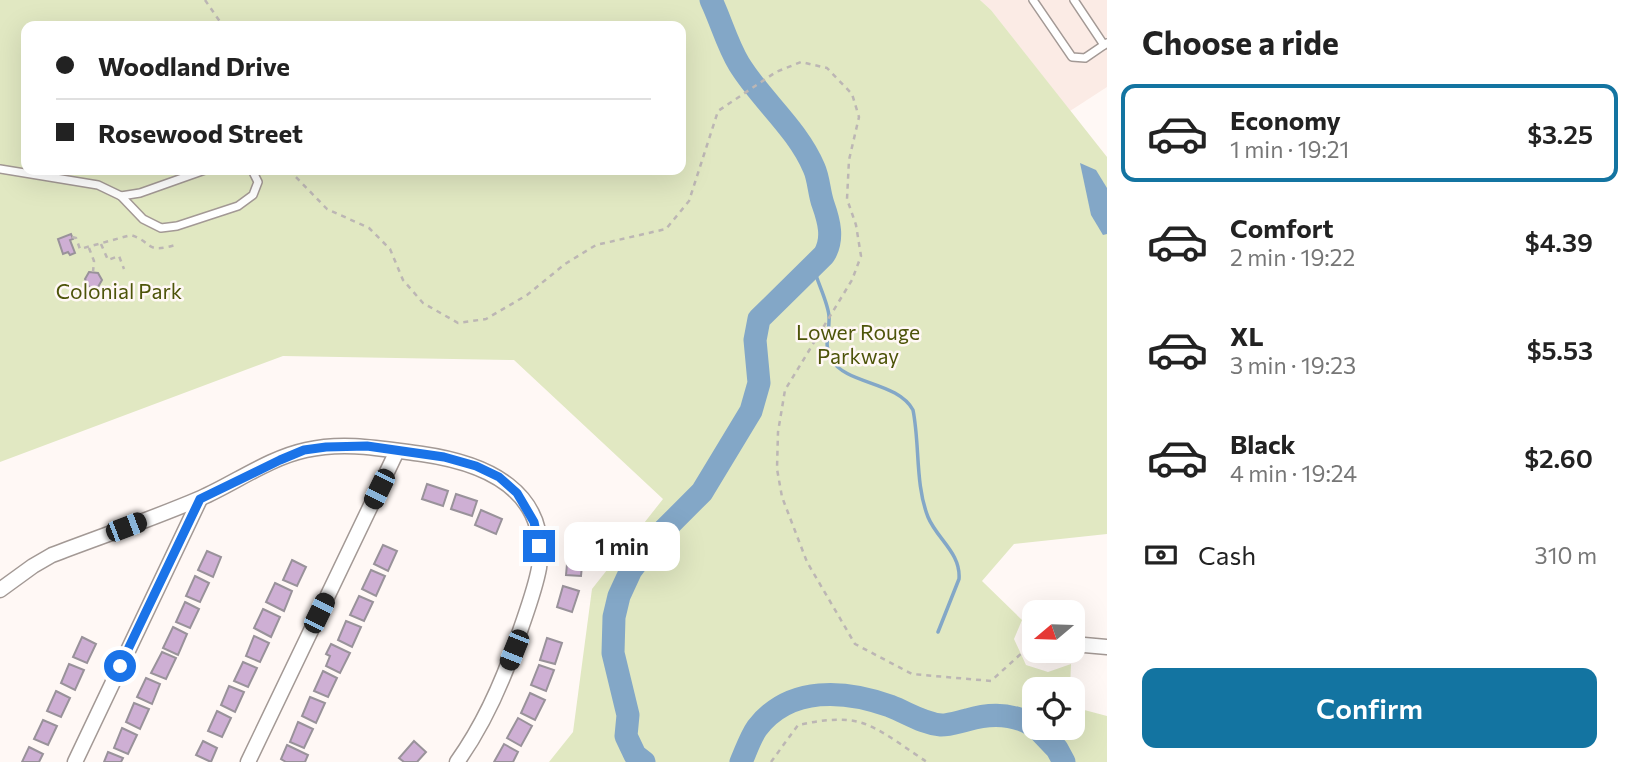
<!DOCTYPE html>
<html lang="en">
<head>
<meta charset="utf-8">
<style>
  body { margin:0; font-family:Commissioner,sans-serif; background:#f2f2f2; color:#222; height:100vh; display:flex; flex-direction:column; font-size:26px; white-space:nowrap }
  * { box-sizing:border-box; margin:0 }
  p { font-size:23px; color:#767676 }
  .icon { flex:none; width:38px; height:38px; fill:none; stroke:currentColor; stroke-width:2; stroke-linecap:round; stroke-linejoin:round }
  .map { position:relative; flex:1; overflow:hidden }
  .side { display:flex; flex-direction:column; background:#fff; width:525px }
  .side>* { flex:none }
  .top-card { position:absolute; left:21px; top:21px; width:665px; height:154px; border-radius:14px; box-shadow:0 7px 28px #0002; display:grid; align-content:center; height:154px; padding:0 35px; background:#fff }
  .needle { width:46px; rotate:251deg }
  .tools { position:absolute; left:1022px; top:600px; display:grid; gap:14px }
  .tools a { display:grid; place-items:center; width:63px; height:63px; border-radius:14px; background:#fff; box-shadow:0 7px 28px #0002; font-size:35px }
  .end { position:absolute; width:32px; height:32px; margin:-16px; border:9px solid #1a73e8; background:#fff; box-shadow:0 0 0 4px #fff }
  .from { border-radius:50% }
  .bubble { position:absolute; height:49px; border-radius:14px; background:#fff; box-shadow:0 7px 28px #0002; font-size:23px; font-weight:600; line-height:49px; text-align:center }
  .car { position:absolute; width:21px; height:42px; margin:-21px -10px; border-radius:9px; box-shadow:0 0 5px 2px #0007; background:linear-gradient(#222 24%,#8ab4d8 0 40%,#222 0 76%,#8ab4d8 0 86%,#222 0) }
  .top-card b { display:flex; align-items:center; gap:24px; height:66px; font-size:26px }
  .top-card b+b { border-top:2px solid #e0e0e0 }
  .top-card i { width:18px; height:18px; background:#222 }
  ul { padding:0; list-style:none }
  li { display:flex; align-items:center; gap:21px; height:98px; margin:0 14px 10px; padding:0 21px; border:4px solid transparent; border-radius:14px }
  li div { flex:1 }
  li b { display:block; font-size:26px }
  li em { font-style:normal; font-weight:600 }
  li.on { border-color:#1374a1 }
  li>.icon { width:63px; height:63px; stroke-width:1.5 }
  h2 { padding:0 35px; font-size:32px; line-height:84px }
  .pay { display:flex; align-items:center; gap:18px; height:77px; padding:0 35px; font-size:26px }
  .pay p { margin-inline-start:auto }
  .cta { display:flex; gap:14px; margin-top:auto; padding:14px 35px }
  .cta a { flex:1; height:80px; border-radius:14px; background:#1374a1; color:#fff; font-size:28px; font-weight:600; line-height:80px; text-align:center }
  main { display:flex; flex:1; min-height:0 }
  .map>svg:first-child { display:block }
  .built { fill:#fbebe5 }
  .green { fill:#e1e8c2; fill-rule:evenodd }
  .water { fill:#83a7c7 }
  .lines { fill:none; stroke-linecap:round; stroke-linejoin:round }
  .stream { stroke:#83a7c7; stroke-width:3.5 }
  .river { stroke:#83a7c7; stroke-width:23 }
  .building { fill:#ceafd4; stroke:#99929a; stroke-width:2 }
  .lane-casing { stroke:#a39995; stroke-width:10 }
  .street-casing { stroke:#a39995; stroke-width:17 }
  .path { stroke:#bcb6b4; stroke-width:2.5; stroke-dasharray:5 5; stroke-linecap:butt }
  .lane { stroke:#fff; stroke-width:7 }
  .street { stroke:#fff; stroke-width:14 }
  .route { stroke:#1a73e8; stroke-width:9 }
  .labels { text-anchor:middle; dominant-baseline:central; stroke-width:5; stroke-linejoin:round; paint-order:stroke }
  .park-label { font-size:21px; fill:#4d5409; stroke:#fff8f5 }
</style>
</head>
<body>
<main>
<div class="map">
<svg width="1107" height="762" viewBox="0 0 1107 762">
  <rect width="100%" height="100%" fill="#fff8f5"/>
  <polygon class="built" points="980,0 1107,0 1107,87 1070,111 991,10"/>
  <path class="green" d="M0 0H980L991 10 1107 157V534L1014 544 982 581 1022 620 1014 639 1026 665 1048 672 1071 664 1070 689 1034 690V728H1073V707L1107 716V762H549L573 732 592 589 663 499 514 360 283 356 0 462ZM26 26H681V170H26Z"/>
  <polygon class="water" points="1080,163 1096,170 1107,188 1107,234 1103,235 1091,215"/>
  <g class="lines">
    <path class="stream" d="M813 265C816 280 829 304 829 317 830 331 823 345 831 359 846 385 897 381 913 410 920 445 915 484 928 517 937 539 961 553 959 579L938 632"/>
    <g class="river">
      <polyline points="1037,728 1057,749 1064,762"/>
      <path d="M644 762 635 755 626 736 628 715 613 653 614 617 619 596 631 570 652 542 702 492 751 411 759 383 755 340 759 319 824 255C834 239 829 221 823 204 819 193 819 179 814 168 797 128 761 100 739 64 727 44 721 21 711 0"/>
      <path d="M741 762C746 751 750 738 757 728 790 685 846 690 890 706 908 713 922 723 941 725 950 725 958 722 967 720 990 713 1013 713 1034 726"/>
    </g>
  </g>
  <g class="building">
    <polygon points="71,234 73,239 70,240 75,253 70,255 68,252 63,254 58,239"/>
    <polygon points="89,272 98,273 102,280 98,287 89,287 85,279"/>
    <polygon points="427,484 448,491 443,506 422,499"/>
    <polygon points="456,494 477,501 472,516 451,509"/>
    <polygon points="481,510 502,519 496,534 475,525"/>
    <polygon points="383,545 397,551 388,571 374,564"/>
    <polygon points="207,551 221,557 213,577 198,570"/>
    <polygon points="568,553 583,555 581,576 566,575"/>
    <polygon points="292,560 306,567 297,586 283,580"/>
    <polygon points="371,570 385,576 376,596 362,589"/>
    <polygon points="195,576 209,583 200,602 186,596"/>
    <polygon points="275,583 292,591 284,611 266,602"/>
    <polygon points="563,586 579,591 572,612 557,607"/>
    <polygon points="359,596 373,602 364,621 350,615"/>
    <polygon points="185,602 199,609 190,628 176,622"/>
    <polygon points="263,609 280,617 271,637 254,628"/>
    <polygon points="346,621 361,627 352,647 338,640"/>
    <polygon points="173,627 187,634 178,655 163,648"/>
    <polygon points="254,636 269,643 260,662 246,656"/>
    <polygon points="82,637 96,644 87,663 73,657"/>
    <polygon points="547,638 562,643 555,664 540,660"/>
    <polygon points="331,644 350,653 340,673 326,666 330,656 326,654"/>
    <polygon points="162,652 176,658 166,679 151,673"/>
    <polygon points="243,662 257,668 248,687 234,681"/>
    <polygon points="69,664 84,670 75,690 61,683"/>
    <polygon points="539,665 554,670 546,691 531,685"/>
    <polygon points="323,671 337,678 328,697 314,691"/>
    <polygon points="146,678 160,684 152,704 137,697"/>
    <polygon points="229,686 244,692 235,712 221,705"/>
    <polygon points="56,691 70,698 61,717 47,711"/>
    <polygon points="530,693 545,700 535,720 521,713"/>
    <polygon points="310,697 325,703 316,723 302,716"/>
    <polygon points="134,703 149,709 140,729 126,722"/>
    <polygon points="217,711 231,718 222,737 208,731"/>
    <polygon points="518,718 532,726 521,746 507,738"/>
    <polygon points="43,720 57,726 48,745 34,739"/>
    <polygon points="298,722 313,729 304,748 290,742"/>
    <polygon points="122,728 137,735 128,754 114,748"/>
    <polygon points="203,741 217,748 211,762 196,755"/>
    <polygon points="414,741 426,752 417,762 404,762 399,758"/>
    <polygon points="504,744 518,752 513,762 494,762"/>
    <polygon points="287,745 308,755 305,762 286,762 281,759"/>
    <polygon points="29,747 43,754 39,762 22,762"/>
    <polygon points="108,752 123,758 121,762 104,762"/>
  </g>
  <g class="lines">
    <defs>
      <g id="lane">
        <polyline points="1033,0 1072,57 1085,58 1107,43"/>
        <polyline points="1074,0 1104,45"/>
        <polyline points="0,169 98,185 121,196 143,219 161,228 177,226 238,206 253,195 258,182 252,170"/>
        <polyline points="121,196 140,193 205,170"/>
      </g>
      <g id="street">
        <path d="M0 590 33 566 52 555C102 536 152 519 201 498 235 483 269 458 306 450 345 441 383 449 422 454 485 463 550 490 539 568 535 590 526 613 519 634 504 679 485 723 457 762"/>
        <polyline points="1073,644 1107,647"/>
        <polyline points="75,762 200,499"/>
        <polyline points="248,762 397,451"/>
      </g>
    </defs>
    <use href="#lane" class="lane-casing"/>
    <use href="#street" class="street-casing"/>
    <g class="path">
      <polyline points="205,0 223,26"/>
      <polyline points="289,170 327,209 369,228 390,249 403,280 423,303 458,323 486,319 527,295 565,264 596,245 666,229 689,201 718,111 776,72 801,62 827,68 852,94 859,117 849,160 847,199 856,225 861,256 852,280 785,390 778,432 777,469 782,497 807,562 855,644 912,674 991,681 1024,651 1034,647"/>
      <path d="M72 237 76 238 80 249 131 235C153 242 145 254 175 245"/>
      <polyline points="101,244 108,260 119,256 124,269"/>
      <polyline points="89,248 94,261 93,272"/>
      <path d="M771 762 798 725C818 721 839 717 859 722 881 728 908 750 927 762"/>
    </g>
    <use href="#lane" class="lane"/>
    <use href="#street" class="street"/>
  </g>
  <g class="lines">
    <polyline class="route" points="120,666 200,499 280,460 304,450 326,447 367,446 444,457 476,466 499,477 517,493 534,522 539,546"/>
  </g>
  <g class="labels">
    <g class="park-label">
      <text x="119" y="290">Colonial Park</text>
      <text x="858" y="331">Lower Rouge<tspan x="858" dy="24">Parkway</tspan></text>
    </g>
  </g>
</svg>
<div class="tools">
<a><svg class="needle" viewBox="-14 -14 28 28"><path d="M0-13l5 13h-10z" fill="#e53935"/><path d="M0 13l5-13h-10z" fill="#767676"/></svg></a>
<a><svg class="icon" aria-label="locate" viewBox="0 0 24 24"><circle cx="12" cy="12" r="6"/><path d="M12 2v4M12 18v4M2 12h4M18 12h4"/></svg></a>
</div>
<i class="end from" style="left:120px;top:666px"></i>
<i class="end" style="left:539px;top:546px"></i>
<div class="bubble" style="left:564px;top:522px;width:116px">1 min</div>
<i class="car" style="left:379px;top:489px;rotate:206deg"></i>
<i class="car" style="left:126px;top:527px;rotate:69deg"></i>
<i class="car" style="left:319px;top:613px;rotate:26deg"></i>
<i class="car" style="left:514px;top:650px;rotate:202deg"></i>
<div class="top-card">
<b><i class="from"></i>Woodland Drive</b>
<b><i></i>Rosewood Street</b>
</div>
</div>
<section class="side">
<h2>Choose a ride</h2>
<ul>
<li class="on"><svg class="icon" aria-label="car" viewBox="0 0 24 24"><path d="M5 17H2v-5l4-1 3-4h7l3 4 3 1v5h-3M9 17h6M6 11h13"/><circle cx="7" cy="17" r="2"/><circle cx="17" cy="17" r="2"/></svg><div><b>Economy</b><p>1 min · 19:21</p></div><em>$3.25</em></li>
<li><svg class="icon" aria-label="car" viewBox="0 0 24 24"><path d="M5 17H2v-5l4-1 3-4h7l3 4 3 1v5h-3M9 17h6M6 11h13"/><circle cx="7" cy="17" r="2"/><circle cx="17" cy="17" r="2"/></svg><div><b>Comfort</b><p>2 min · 19:22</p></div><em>$4.39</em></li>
<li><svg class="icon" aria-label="car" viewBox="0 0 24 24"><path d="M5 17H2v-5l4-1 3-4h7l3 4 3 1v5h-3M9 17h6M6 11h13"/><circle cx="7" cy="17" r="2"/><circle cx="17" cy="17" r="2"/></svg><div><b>XL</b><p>3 min · 19:23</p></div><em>$5.53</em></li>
<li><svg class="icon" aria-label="car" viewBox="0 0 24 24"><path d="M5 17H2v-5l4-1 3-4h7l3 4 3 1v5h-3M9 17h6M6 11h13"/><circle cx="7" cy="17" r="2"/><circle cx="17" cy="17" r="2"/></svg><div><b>Black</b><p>4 min · 19:24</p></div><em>$2.60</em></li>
</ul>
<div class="pay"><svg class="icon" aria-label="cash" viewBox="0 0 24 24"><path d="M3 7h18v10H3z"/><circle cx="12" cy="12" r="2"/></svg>Cash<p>310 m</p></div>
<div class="cta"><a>Confirm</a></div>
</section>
</main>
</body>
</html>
